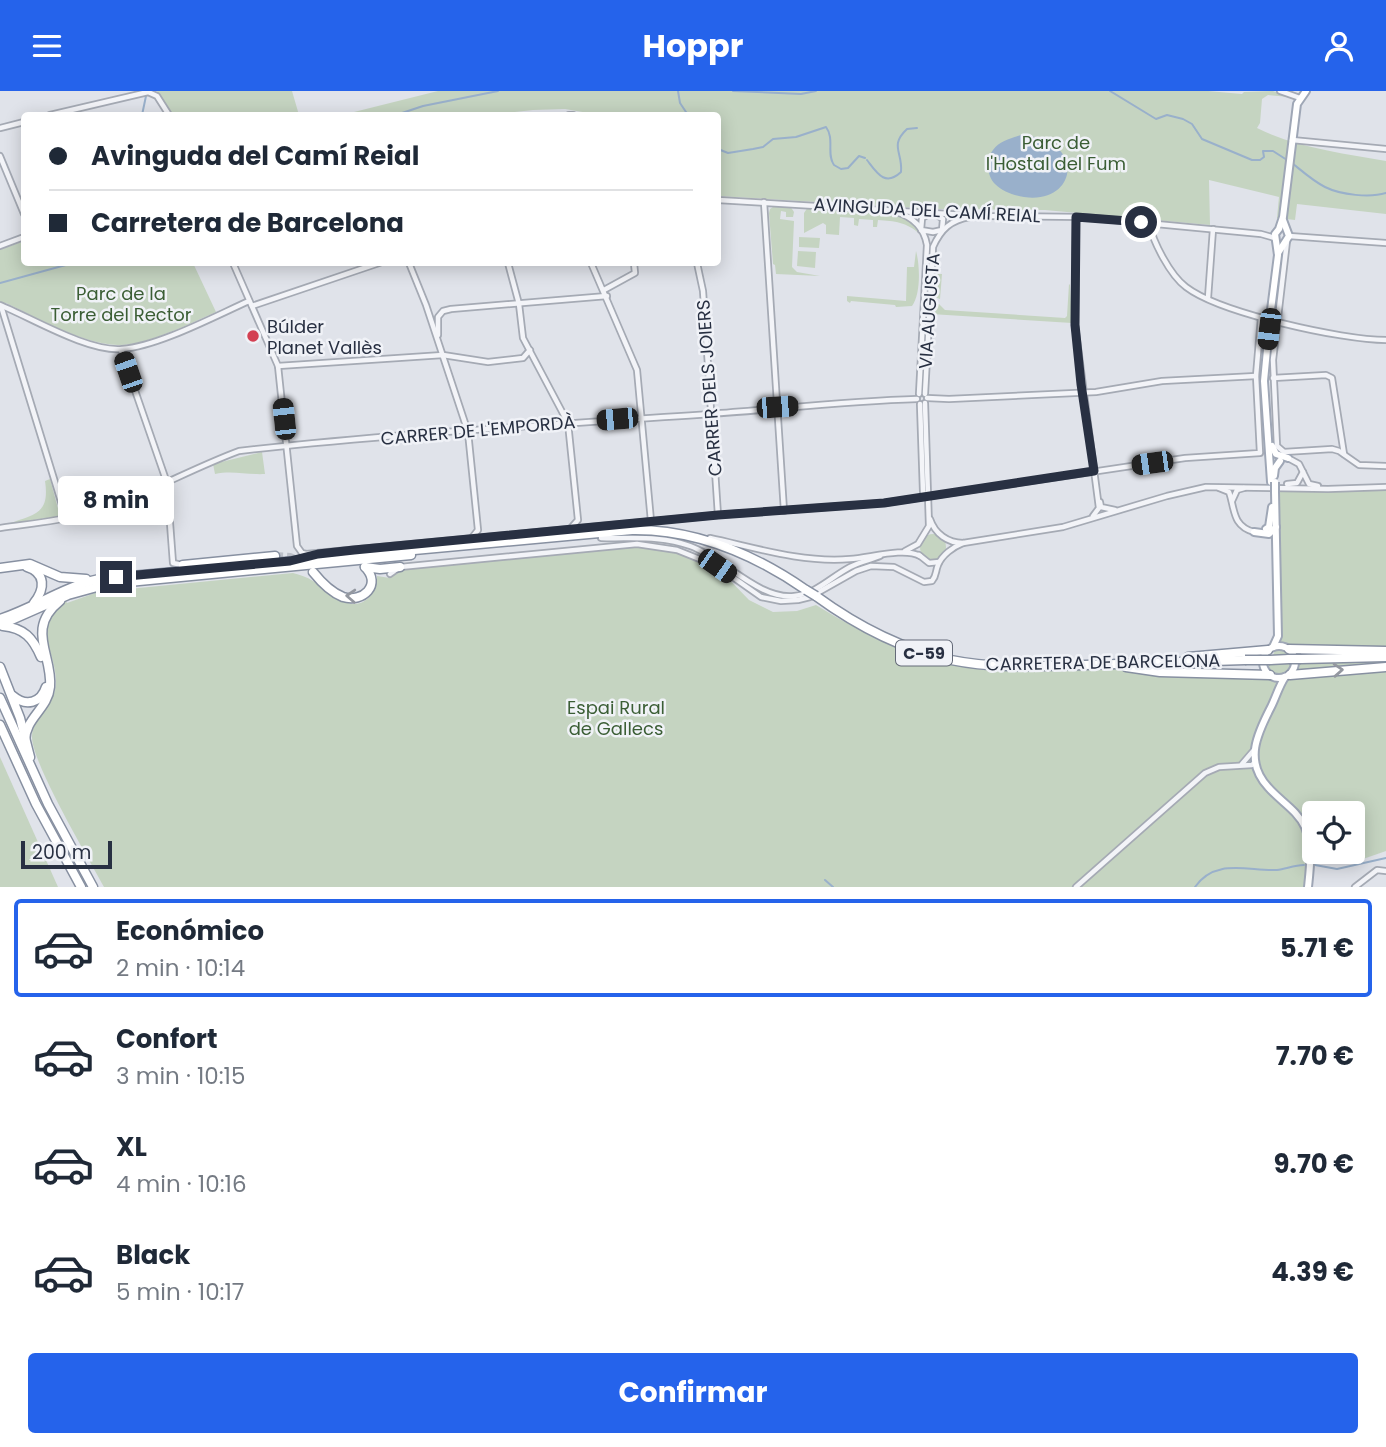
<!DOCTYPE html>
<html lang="es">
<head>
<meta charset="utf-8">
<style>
  body { margin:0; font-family:Poppins,sans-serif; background:#f6f6f7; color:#1f2937; height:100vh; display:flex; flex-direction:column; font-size:26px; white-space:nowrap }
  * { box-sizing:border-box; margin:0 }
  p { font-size:23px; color:#747a83 }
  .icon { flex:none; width:38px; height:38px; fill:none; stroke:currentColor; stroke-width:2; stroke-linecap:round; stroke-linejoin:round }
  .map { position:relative; height:796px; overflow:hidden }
  .drawer { display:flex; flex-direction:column; background:#fff; flex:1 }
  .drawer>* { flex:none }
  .hud { position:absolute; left:21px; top:21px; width:700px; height:154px; border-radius:7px; box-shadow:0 4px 18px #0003; display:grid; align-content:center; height:154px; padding:0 28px; background:#fff }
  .buttons { position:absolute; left:1302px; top:710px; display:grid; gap:14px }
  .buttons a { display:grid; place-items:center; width:63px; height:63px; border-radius:7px; background:#fff; box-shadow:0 4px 18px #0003; font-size:35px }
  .scale { position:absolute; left:21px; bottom:18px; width:91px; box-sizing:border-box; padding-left:7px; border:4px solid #283042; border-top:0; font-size:19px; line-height:24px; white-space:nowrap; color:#283042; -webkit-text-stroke:5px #f0f2f7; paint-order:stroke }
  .end { position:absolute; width:32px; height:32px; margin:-16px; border:9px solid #283042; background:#fff; box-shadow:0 0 0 4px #fff }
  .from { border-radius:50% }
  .bubble { position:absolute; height:49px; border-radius:7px; background:#fff; box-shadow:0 4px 18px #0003; font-size:23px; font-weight:700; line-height:49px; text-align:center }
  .car { position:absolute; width:21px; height:42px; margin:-21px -10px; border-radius:9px; box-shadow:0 0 5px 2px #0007; background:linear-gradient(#222 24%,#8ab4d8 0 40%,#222 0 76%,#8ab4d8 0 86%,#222 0) }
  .hud b { display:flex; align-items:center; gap:24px; height:66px; font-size:26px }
  .hud b+b { border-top:2px solid #e0e1e3 }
  .hud i { width:18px; height:18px; background:#1f2937 }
  ul { padding:12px 0 0; list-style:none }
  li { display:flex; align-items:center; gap:21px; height:98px; margin:0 14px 10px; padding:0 14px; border:4px solid transparent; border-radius:7px }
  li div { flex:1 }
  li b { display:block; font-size:26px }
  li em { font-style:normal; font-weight:700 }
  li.active { border-color:#2563eb }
  li>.icon { width:63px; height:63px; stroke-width:1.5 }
  .primary-button { display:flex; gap:14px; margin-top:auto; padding:14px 28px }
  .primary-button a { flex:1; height:80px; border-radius:7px; background:#2563eb; color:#fff; font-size:28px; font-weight:700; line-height:80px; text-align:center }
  header { display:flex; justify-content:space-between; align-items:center; height:91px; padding:0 28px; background:#2563eb; color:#fff; font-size:32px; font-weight:700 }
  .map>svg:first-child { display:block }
  .green { fill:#c5d4c1; fill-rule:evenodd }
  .water { fill:#99b0cb }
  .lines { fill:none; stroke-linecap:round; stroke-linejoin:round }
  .stream { stroke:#99b0cb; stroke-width:2 }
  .highway-tunnel { stroke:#bbbfc8; stroke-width:8; stroke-dasharray:8 4; stroke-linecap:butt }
  .minor-casing { stroke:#a5aab4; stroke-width:8 }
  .major-casing { stroke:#9fa7b6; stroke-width:10 }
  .highway-casing { stroke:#8790a1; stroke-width:11 }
  .minor { stroke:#f3f4f8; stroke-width:4.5 }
  .major { stroke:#fff; stroke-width:6 }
  .highway { stroke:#fff; stroke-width:8 }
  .major-bridge-casing { stroke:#9fa7b6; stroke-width:10; stroke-linecap:butt }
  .highway-bridge-casing { stroke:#8790a1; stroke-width:11; stroke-linecap:butt }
  .major-bridge { stroke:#fff; stroke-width:6 }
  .highway-bridge { stroke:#fff; stroke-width:8 }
  .oneway { stroke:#9498a0 }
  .route { stroke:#283042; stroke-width:9 }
  .poi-dot { fill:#d34052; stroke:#f0f2f7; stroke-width:2.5 }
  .labels { text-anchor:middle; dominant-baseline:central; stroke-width:5; stroke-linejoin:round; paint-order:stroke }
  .shield { fill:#f0f2f7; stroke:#646a78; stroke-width:2 }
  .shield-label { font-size:16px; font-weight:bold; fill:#283042 }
  .park-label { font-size:18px; fill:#3b5e35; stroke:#f0f2f7 }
  .street-label { font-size:18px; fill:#283042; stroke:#f0f2f7 }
  .poi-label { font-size:18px; fill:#283042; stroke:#f0f2f7; text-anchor:start }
</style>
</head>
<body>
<header><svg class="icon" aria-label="menu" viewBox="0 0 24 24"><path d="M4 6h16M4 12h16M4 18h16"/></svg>Hoppr<svg class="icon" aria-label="person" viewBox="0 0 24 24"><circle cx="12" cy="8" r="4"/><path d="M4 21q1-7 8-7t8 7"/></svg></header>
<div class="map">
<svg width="1386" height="796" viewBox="0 0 1386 796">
  <rect width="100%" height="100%" fill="#e0e3ea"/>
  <g class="green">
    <polygon points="157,0 292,0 299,24 172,24"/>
    <path d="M438 0H1208L1242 3 1244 1 1273 0 1289 6 1268 4 1262 8 1260 32 1257 37C1297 57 1343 62 1386 70V123L1297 113 1295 129 1277 127 1279 106 1209 89 1210 134 1045 119 933 118 718 105V24H600L565 18 533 19 487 24H342Z"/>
    <polygon points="776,114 790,115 794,121 793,126 786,126 786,121 781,120 780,128 794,130 792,176 797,181 820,185 776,183 775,174 773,173 769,122 770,118"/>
    <path d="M808 116 899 124 912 131 920 143C906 131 895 130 878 129L877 136H873V129L859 128 858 135 854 134V127L840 126 839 144 826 143V134L823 132 804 142V122Z"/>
    <polygon points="799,146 820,147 819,157 799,156"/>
    <path d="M24 150V172H193L216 221C191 232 145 255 118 254 82 253 38 227 6 212H0V159Z"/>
    <polygon points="798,160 816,161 815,177 797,175"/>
    <path d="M916 160C920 174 921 203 912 215L896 216 895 214 851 210 850 212 847 210V205L906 210 907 176H914Z"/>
    <polygon points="938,183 942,183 940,208 932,205 934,186"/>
    <polygon points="1069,193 1070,194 1072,232 931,223 931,213 939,213 945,219 1065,227 1067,225"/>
    <path d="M262 361 265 383C247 384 232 379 215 383L213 373Z"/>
    <path d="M50 388 60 425 8 433C35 423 50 423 45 390Z"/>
    <path d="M1279 399 1386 400V760L1363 768 1314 767 1308 796H104C89 768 31 671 32 645 33 626 55 616 56 592 57 562 28 530 66 510L67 512 98 501 293 482C300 484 307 486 313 490 329 500 352 526 370 505 376 498 377 494 377 485L390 487 400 478 638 455 679 462 719 478 749 509 773 521 797 520 816 514C860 541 906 564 957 573 1013 583 1071 577 1127 578 1173 579 1220 583 1265 585L1282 541 1278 425ZM1314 723H1353V761H1314Z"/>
    <circle cx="933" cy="456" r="13"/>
    <polygon points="0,666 58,796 0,796"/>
  </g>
  <path class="water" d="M1021 44C1087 48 1078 114 1024 106 1013 104 1003 101 995 93 987 85 985 68 993 59 999 50 1012 47 1021 44Z"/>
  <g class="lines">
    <g class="stream">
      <polyline points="678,0 680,12 688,24"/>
      <polyline points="733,0 801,3 816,0"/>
      <polyline points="1110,0 1156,28 1167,24 1183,28 1192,33 1202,48 1252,69 1260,69 1264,66 1263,60 1273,60 1287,69"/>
      <polyline points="142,24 146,5"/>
      <polyline points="396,24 423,15 498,0"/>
      <path d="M718 58 728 62 753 58 763 56 773 48 796 46 826 36C835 48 826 63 834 74L841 78 848 77 859 65 865 67"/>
      <path d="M867 69C877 82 885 96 901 81 903 61 889 55 907 38L917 37"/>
      <path d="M1292 72C1302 80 1313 90 1325 96 1341 104 1370 107 1386 102"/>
      <polyline points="0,192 73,172"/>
      <polyline points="1315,774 1337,778 1386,767"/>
      <polyline points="825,789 833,796"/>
      <path d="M1195 796C1215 767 1247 780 1277 779 1286 778 1294 774 1304 774"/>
    </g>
    <polyline class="highway-tunnel" points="275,465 290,466 300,470"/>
    <defs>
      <g id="minor">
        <polyline points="1280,0 1300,7"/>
        <polyline points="50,24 148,1 157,5 169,24"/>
        <polyline points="569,24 573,24"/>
        <polyline points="0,37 24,31"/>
        <polyline points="1292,49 1386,58"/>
        <polyline points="0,65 24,123"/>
        <polyline points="718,109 982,125 1083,126 1261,143 1275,147"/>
        <polyline points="764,111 784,420"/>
        <path d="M896 121C913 126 924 137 927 154L919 303"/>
        <polygon points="932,121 943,128 942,139 933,141 921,139 922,127"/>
        <polyline points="1076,126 1075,234 1099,417 1093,425"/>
        <path d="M1149 132C1153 151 1170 184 1186 196 1220 222 1342 249 1386 249"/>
        <polyline points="1289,145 1386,152"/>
        <polyline points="1287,150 1273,269 1277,355 1284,361 1332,358 1339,360 1359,374 1386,375"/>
        <polyline points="0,155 24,146"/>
        <polyline points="233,172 278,275 297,455 302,462 306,463 718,424 884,412 1185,367 1260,362 1256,285 1261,226"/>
        <polyline points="409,172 426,214 468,341 478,439 471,448"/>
        <polyline points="508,172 519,213 523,247 568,332 578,429 570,438"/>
        <polyline points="591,172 637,279 651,430"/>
        <polyline points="697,172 703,200 718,424"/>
        <polyline points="604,199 635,182 634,172"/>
        <polyline points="1208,207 1213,138"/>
        <path d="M0 214C32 227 88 261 122 258 159 255 215 225 249 210"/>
        <polyline points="1,215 66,427"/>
        <polyline points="252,215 379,172"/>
        <polyline points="438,244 438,226 443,220 451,218 607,205"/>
        <polyline points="121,259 167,392 173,472 182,474"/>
        <polyline points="278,275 443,264 488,271 523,267 530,259"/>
        <polyline points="1273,287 1326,284 1332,287 1344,363"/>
        <path d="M925 303 933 156C941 138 951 129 970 126"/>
        <polyline points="927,307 949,308 1096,301 1162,290 1256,285"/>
        <polyline points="920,313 923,401 927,405"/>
        <polyline points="1288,367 1299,373 1309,393 1318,395"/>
        <polyline points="1287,393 1297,392 1303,381"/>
        <path d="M1219 397 1229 401C1235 418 1232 435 1254 441"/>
        <polyline points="1232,410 1237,399 1244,397"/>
        <polyline points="1100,411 1101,416 1115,419"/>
        <path d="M930 428C935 443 948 452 963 452L1063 436 1167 405 1206 396 1328 398 1386 396"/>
        <path d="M0 437C26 433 54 431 80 424 136 410 185 380 239 360 395 342 553 334 710 323 779 318 847 310 917 308"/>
        <path d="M601 447C632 448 660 444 690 455 724 467 759 509 794 505 816 503 831 486 850 476 860 471 870 469 880 465"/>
        <path d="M710 447C756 457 803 472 850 468 869 467 904 456 920 465"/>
        <polyline points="905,460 918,453 929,435 925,312"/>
        <polyline points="919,464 929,472 939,471"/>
        <path d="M390 483 400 476 637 453 677 459 717 475 761 506 781 510 798 509 810 506 856 480 871 475 894 476 924 491 932 490C937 484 935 481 938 474 942 464 953 456 963 452"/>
        <polyline points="1242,673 1254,659"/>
        <polyline points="1076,796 1205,682 1219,676 1252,674 1255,671"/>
        <polyline points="1355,796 1377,779 1386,780"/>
      </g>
      <g id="major">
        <polyline points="1278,162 1289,145 1283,129"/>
        <polyline points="1271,219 1278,164 1275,143 1279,138 1283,126 1297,13 1306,0"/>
        <polyline points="1269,238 1264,290 1271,391"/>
        <polyline points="1272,355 1276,363 1288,367"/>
        <polyline points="1274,385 1275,377 1280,370"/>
        <polyline points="1266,438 1269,436 1272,416"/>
        <polyline points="1254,441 1269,443 1276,436"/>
        <circle cx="1279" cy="571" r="16"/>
        <polyline points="1273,556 1278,545 1275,401"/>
        <path d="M1285 586C1279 595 1276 606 1271 616 1257 643 1244 670 1268 696 1280 710 1297 719 1305 736 1313 755 1310 777 1308 796"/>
      </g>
      <g id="highway">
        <polyline points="183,474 275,465"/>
        <path d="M27 476C46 482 45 498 34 512"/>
        <polyline points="365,476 380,478 400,476"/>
        <polyline points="0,477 30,473 60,486 86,488"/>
        <path d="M313 481C321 491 330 501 343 506 363 512 382 494 365 476"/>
        <path d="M816 505C857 535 901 558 951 569 995 578 1040 575 1085 574 1138 572 1192 571 1245 569"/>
        <path d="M0 528C34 517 63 496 99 488L632 439C696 438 754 463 806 499"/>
        <polyline points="0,534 68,504 108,493 411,464"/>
        <path d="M3 535C24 537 33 547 41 566"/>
        <polyline points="1289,558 1386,560"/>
        <polyline points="1188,566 1268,559"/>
        <polyline points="1301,568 1386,566"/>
        <polyline points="1270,569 1289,568"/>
        <polyline points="0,576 20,627 30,666"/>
        <polyline points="1126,576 1160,581 1270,584"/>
        <polyline points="1290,584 1386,576"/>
        <path d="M13 605C26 616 41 612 46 596"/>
        <polyline points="0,607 48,713 93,796"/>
        <polyline points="0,634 36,713 81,796"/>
        <path d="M25 650C25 627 48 618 50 596 53 564 25 538 60 510"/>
      </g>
    </defs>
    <use href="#minor" class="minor-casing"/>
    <use href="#major" class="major-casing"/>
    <use href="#highway" class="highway-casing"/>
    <use href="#minor" class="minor"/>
    <use href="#major" class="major"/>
    <use href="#highway" class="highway"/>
    <defs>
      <g id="major-bridge">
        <polyline points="1269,238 1271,219"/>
        <polyline points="1275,391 1275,401"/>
      </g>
      <g id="highway-bridge">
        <polyline points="806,499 816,505"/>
        <polyline points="1289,568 1301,568"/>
        <polyline points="1245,569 1270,569"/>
      </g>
    </defs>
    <use href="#major-bridge" class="major-bridge-casing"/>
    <use href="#highway-bridge" class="highway-bridge-casing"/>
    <use href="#major-bridge" class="major-bridge"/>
    <use href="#highway-bridge" class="highway-bridge"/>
  </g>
  <defs><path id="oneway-chevron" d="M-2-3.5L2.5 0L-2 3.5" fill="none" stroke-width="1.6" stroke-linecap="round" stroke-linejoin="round" transform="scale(1.75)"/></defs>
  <g class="oneway">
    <use href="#oneway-chevron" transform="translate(351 505) rotate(-177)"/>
    <use href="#oneway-chevron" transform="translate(1338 579) rotate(-4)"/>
  </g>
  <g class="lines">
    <polyline class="route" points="116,486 290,470 318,463 354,459 718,424 884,412 1094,380 1081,293 1075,234 1076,126 1141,131"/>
  </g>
  <circle class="poi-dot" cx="253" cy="245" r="7"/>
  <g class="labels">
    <rect class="shield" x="896" y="549.5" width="56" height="25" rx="5"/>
    <g class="shield-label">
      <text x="924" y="562">C-59</text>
    </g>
    <g class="park-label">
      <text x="1056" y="51">Parc de<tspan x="1056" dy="21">l'Hostal del Fum</tspan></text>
      <text x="121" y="202">Parc de la<tspan x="121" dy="21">Torre del Rector</tspan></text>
      <text x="616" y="616">Espai Rural<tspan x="616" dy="21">de Gallecs</tspan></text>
    </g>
    <g class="street-label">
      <text transform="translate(927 119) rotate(3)">AVINGUDA DEL CAMÍ REIAL</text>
      <text transform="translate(929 220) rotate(-86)">VIA AUGUSTA</text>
      <text transform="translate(709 297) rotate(-94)">CARRER DELS JOIERS</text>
      <text transform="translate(478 339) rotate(-5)">CARRER DE L'EMPORDÀ</text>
      <text transform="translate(1103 571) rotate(-1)">CARRETERA DE BARCELONA</text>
    </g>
    <g class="poi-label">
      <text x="267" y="235">Búlder<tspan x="267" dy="21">Planet Vallès</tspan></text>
    </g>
  </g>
</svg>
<div class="buttons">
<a><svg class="icon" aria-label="locate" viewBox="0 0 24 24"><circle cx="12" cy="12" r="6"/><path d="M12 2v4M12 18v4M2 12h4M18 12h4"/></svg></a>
</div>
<div class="scale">200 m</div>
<i class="end from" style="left:1141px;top:131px"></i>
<i class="end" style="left:116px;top:486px"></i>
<div class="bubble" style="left:58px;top:385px;width:116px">8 min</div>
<i class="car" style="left:1269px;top:238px;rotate:187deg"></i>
<i class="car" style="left:128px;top:281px;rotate:341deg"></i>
<i class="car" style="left:777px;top:316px;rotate:86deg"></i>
<i class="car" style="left:284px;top:328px;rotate:354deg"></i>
<i class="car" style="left:617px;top:328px;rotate:265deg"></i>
<i class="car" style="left:1152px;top:372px;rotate:262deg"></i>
<i class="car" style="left:717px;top:475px;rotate:125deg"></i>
<div class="hud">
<b><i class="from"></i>Avinguda del Camí Reial</b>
<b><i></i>Carretera de Barcelona</b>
</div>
</div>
<section class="drawer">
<ul>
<li class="active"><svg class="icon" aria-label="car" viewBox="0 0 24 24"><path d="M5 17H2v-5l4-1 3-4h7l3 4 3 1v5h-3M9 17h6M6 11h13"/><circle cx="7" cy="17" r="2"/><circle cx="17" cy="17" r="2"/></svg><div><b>Económico</b><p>2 min · 10:14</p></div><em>5.71 €</em></li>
<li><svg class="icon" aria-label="car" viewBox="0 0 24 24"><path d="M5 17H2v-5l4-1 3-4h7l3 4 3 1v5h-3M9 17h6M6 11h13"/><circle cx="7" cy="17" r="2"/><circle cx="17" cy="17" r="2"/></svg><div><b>Confort</b><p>3 min · 10:15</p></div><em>7.70 €</em></li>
<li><svg class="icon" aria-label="car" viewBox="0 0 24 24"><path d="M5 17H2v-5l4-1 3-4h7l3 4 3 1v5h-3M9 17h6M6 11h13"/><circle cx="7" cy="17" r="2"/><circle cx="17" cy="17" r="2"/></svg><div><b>XL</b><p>4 min · 10:16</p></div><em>9.70 €</em></li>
<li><svg class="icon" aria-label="car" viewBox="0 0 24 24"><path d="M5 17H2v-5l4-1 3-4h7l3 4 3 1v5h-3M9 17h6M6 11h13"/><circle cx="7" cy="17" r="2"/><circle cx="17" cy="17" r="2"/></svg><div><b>Black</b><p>5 min · 10:17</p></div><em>4.39 €</em></li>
</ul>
<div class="primary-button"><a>Confirmar</a></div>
</section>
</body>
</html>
